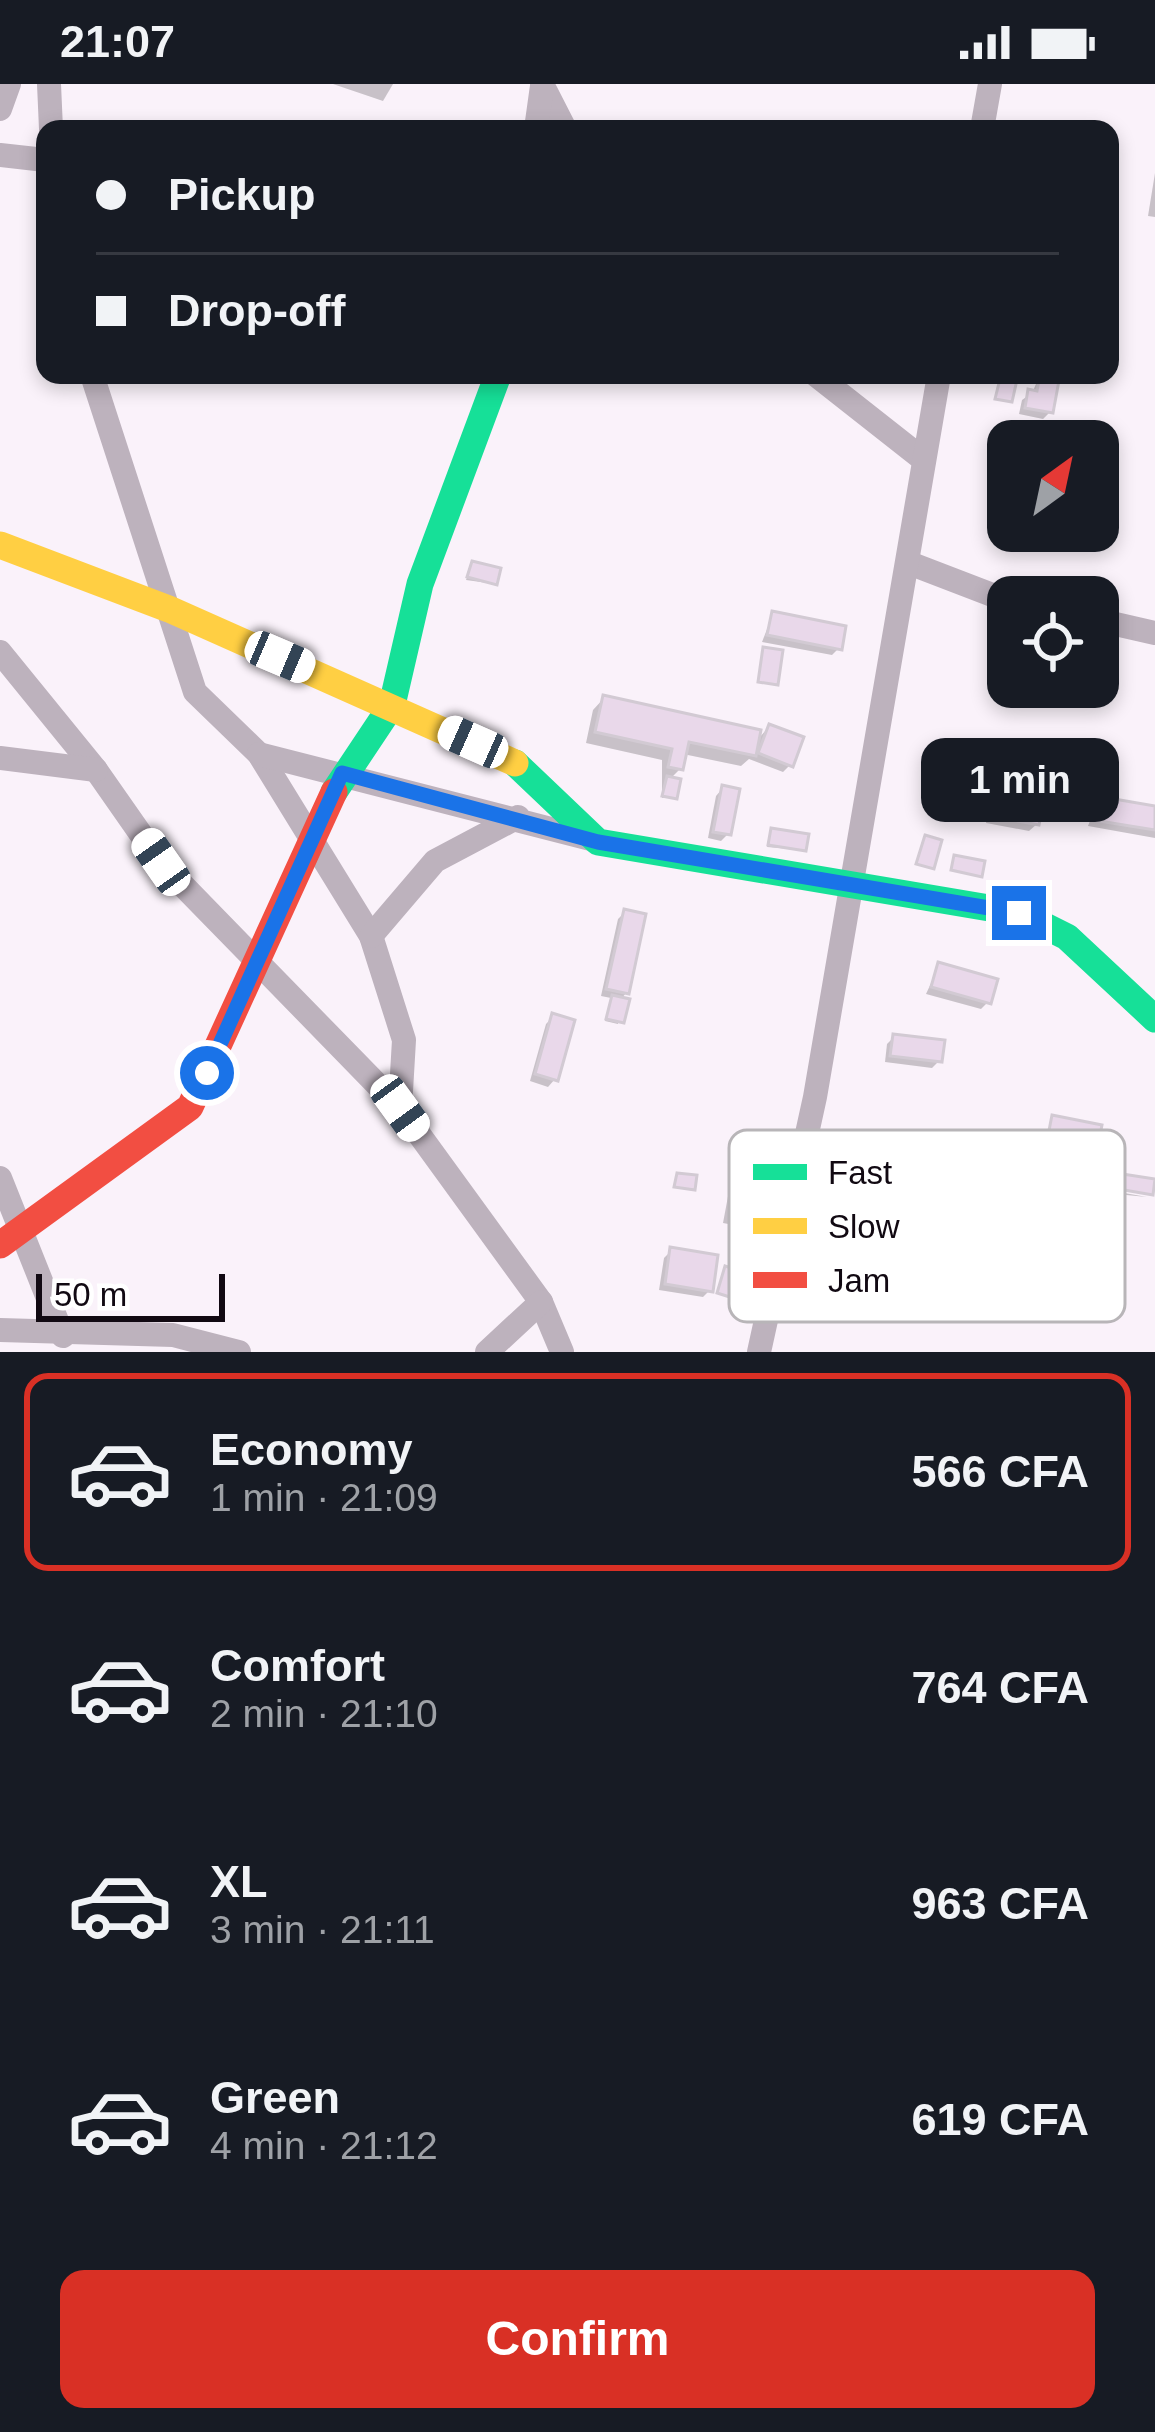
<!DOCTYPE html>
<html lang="en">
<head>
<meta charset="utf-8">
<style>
  body { margin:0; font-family:Arial,sans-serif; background:#20242c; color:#f1f3f6; height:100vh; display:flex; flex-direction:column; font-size:45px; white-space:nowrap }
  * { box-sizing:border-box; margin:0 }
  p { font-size:39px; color:#9ea1a6 }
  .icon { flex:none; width:66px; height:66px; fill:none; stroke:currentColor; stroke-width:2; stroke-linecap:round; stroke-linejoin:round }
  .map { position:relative; height:1268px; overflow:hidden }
  .panel { display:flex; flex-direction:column; background:#171b24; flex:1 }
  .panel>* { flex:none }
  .banner { position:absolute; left:36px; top:36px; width:1083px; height:264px; border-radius:24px; box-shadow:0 6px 18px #0003; display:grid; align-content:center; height:264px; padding:0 60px; background:#171b24 }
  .needle { width:78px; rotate:33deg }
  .controls { position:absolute; left:987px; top:336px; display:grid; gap:24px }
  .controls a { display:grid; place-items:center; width:132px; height:132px; border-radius:24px; background:#171b24; box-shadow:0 6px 18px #0003; font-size:60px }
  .scale { position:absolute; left:36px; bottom:30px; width:189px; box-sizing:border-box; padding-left:12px; border:6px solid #110912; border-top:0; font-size:33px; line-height:42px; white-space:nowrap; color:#110912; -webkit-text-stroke:9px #fff; paint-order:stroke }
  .end { position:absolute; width:54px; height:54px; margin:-27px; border:15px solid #1a73e8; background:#fff; box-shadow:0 0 0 6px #fff }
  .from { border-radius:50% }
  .bubble { position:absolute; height:84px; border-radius:24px; background:#171b24; box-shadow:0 6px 18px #0003; font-size:39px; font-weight:800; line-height:84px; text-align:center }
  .car { position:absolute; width:36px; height:72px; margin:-36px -18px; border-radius:15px; box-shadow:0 0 9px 3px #0007; background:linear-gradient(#fff 24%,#345 0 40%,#fff 0 76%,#345 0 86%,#fff 0) }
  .banner b { display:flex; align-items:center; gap:42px; height:114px; font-size:45px }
  .banner b+b { border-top:3px solid #363941 }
  .banner i { width:30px; height:30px; background:#f1f3f6 }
  ul { padding:21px 0 0; list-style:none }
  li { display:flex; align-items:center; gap:36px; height:198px; margin:0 24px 18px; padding:0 36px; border:6px solid transparent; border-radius:24px }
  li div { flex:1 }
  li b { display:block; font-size:45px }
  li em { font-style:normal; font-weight:800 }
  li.current { border-color:#d93025 }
  li>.icon { width:108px; height:108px; stroke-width:1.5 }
  .action { display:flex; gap:24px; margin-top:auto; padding:24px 60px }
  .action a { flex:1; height:138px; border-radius:24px; background:#d93025; color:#fff; font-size:48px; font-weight:800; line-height:138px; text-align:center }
  .status { display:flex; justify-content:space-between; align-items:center; height:84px; padding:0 60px; background:#171b24; direction:ltr }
  .status svg { height:33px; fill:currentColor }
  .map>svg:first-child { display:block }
  .shadow { fill:#0003 }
  .building { fill:#e9d8ea; stroke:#d2cad3; stroke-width:3 }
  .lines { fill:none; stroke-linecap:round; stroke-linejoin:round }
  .street { stroke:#bdb2bd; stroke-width:24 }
  .fast { stroke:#16e098; stroke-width:27 }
  .slow { stroke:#ffcf43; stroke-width:27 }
  .jam { stroke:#f24e42; stroke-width:27 }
  .route { stroke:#1a73e8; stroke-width:15 }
  .key { fill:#fff; stroke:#b8b5b8; stroke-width:3 }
  .key-label { font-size:33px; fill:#110912 }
</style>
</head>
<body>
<div class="status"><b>21:07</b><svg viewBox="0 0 49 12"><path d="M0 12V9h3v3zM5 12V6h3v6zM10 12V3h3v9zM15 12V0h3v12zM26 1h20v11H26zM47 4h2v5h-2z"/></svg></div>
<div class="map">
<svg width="1155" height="1268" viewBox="0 0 1155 1268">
  <rect width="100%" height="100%" fill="#faf2fa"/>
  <g class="shadow">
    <polygon points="333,0 393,0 383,17"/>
    <polygon points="1155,89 1155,133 1148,132"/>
    <polygon points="1040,291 1052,291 1050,328 1043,335 1019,330 1022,316 1032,309"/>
    <polygon points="472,480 495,500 466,496"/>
    <polygon points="773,530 839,564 832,571 762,558"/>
    <polygon points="604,614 756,657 769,643 790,681 783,688 749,675 741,682 683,670 680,685 669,696 674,713 662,714 662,676 586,659 593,626"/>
    <polygon points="998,702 1037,740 1029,747 986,739 991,709"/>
    <polygon points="723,704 729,749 721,757 708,754 716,712"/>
    <polygon points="1098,716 1155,725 1155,754 1088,742"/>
    <polygon points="772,748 803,766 767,763"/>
    <polygon points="625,828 627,908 620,916 618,940 605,937 611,914 601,912 618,835"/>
    <polygon points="939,882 988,918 981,925 926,910"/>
    <polygon points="553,933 555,995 548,1003 530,997 546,940"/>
    <polygon points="894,953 939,977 932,984 885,978 887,960"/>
    <polygon points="1053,1034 1094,1065 1087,1072 1042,1063"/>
    <polygon points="737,1100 746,1135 739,1142 723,1139 729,1107"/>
    <polygon points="1096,1104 1147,1113 1095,1108"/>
    <polygon points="671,1167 710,1206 703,1213 659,1206 664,1174"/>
  </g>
  <g class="building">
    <polygon points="1001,291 1018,291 1012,318 995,315"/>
    <polygon points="1040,291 1060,291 1053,329 1025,324 1028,305 1037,307"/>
    <polygon points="472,477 501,484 497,501 467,493"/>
    <polygon points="772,527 846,542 842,566 767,551"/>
    <polygon points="763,563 783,566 778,601 758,598"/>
    <polygon points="603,611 761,646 756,672 689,658 683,686 668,683 672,665 595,648"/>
    <polygon points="769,640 804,653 793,683 758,669"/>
    <polygon points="937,689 950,694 943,712 930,707"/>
    <polygon points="667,692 681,695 677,715 662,712"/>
    <polygon points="997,699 1046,708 1039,741 991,732"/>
    <polygon points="722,701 740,705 731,751 713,748"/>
    <polygon points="1097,712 1155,722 1155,746 1093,736"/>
    <polygon points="771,744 809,750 806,767 768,761"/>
    <polygon points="925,751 942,756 934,785 916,780"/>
    <polygon points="954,771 985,777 982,793 951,786"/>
    <polygon points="624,825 646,830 629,910 606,905"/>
    <polygon points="938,878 998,895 991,920 931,903"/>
    <polygon points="612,911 630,915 624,939 606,935"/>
    <polygon points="552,929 575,936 558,997 535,990"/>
    <polygon points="893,950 945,956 942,978 890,972"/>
    <polygon points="1052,1031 1102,1041 1097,1066 1047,1057"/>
    <polygon points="1103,1087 1155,1095 1153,1111 1101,1102"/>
    <polygon points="677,1089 697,1091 695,1106 674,1103"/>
    <polygon points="670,1163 718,1171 713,1208 665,1200"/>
    <polygon points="725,1182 741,1187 733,1214 717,1209"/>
  </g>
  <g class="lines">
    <g class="street">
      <polyline points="49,0 51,45"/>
      <polyline points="542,0 565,45"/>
      <polyline points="0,25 9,0"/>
      <polyline points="536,45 542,2"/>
      <polyline points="982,45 990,0"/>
      <polyline points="0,71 45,76"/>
      <polyline points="92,291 195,608 259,670 371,852 404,956 400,1024"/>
      <polyline points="816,291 924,376"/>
      <polyline points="909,479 1008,517"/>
      <polyline points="1098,536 1155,549"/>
      <polyline points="0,568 96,686 161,779 400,1024 541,1218 562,1268"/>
      <polyline points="259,670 594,756"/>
      <polyline points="0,674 96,686"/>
      <polyline points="371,852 435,777 518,733"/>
      <polyline points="0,1094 63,1252"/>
      <polyline points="0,1246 173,1251 239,1268"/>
      <polyline points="487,1268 541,1218"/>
      <polyline points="759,1268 815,1013 939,291"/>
    </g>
    <g class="fast">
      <polyline points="515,679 598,758 1019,829 1067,853 1155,935"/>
      <polyline points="334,708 392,621 420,500 498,291"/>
    </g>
    <polyline class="slow" points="0,461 169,525 515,679"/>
    <polyline class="jam" points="0,1161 190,1023 334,708"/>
  </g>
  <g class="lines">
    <polyline class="route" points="207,989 342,689 598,758 1019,829"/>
  </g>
  <rect x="729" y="1046" width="396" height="192" rx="18" class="key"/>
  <rect x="753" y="1080" width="54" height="16" fill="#16e098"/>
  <rect x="753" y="1134" width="54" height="16" fill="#ffcf43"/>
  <rect x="753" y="1188" width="54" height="16" fill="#f24e42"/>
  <g class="key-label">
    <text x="828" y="1100">Fast</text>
    <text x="828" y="1154">Slow</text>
    <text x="828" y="1208">Jam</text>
  </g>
</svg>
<div class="controls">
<a><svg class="needle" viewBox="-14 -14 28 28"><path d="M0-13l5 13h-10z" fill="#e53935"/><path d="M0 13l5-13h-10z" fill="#9ea1a6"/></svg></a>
<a><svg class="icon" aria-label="locate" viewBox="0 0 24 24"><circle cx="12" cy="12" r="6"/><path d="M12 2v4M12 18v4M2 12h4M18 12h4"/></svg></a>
</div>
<div class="scale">50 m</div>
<i class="end from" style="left:207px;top:989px"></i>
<i class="end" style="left:1019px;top:829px"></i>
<div class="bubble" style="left:921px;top:654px;width:198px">1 min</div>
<i class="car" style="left:280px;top:573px;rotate:113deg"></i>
<i class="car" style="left:473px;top:658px;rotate:294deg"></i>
<i class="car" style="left:161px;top:778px;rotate:325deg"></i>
<i class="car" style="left:400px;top:1024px;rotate:144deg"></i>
<div class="banner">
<b><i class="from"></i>Pickup</b>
<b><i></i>Drop-off</b>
</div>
</div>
<section class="panel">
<ul>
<li class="current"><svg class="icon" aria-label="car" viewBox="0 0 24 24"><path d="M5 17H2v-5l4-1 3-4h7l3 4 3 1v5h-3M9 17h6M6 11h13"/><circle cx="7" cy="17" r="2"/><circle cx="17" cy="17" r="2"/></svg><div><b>Economy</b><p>1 min · 21:09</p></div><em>566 CFA</em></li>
<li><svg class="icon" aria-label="car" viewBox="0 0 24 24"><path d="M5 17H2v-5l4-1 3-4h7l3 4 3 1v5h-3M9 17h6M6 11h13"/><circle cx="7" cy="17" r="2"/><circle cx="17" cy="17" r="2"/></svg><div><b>Comfort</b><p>2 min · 21:10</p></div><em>764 CFA</em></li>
<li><svg class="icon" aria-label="car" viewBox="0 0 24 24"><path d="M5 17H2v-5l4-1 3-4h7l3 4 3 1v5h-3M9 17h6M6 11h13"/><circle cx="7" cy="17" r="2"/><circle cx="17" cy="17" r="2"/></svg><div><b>XL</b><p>3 min · 21:11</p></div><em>963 CFA</em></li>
<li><svg class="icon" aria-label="car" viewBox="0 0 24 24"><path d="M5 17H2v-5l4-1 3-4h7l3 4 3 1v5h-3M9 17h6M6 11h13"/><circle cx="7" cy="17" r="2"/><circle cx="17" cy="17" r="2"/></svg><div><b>Green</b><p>4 min · 21:12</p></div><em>619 CFA</em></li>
</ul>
<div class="action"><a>Confirm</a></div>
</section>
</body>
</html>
